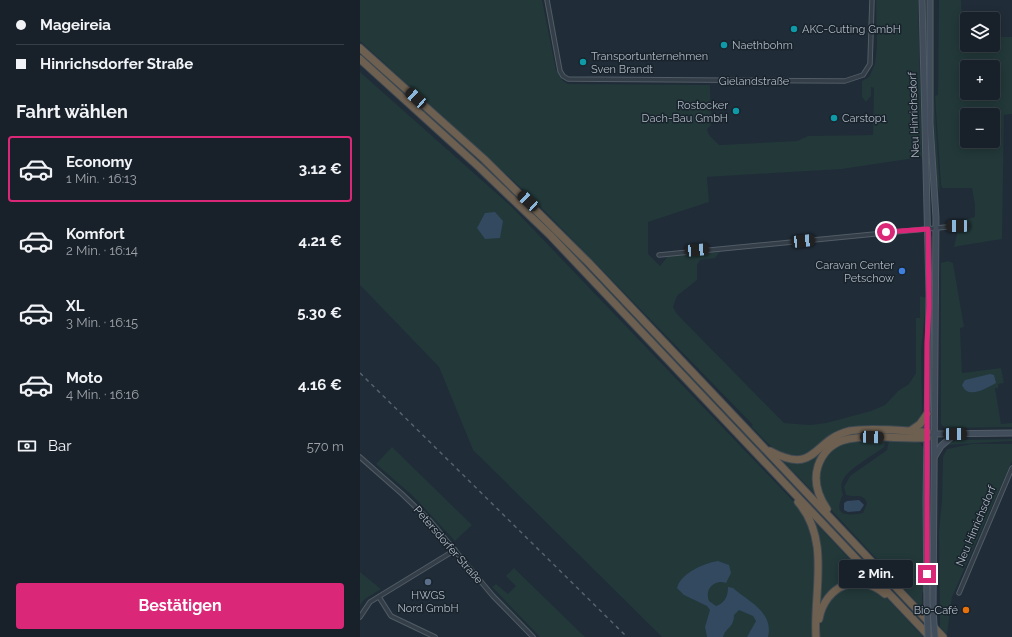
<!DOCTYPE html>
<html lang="de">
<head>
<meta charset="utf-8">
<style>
  body { margin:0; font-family:Raleway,sans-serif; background:#252e36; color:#f1f3f6; height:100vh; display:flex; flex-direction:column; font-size:15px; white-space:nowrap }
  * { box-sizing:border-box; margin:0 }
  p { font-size:13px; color:#9fa3a8 }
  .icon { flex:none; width:22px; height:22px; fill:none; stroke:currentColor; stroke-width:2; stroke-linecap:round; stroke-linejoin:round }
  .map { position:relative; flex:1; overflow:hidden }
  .details { display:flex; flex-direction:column; background:#18212a; width:360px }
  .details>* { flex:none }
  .top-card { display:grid; align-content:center; height:88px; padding:0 16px; background:#18212a }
  .fabs { position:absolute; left:600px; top:12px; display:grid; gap:8px }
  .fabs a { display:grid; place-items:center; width:40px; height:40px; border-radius:4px; background:#18212a; box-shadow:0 2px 10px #0003,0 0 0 1px #363e47; font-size:20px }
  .end { position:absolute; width:18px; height:18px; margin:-9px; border:5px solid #db2777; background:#fff; box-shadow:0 0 0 2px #fff }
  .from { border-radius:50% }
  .bubble { position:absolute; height:28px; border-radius:4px; background:#18212a; box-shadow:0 2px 10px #0003,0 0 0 1px #363e47; font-size:13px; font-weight:700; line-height:28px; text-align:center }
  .car { position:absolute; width:12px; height:24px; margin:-12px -6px; border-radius:5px; box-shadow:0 0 3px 1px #0007; background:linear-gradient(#222 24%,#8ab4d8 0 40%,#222 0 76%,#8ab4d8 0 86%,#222 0) }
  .top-card b { display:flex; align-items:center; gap:14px; height:38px; font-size:15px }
  .top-card b+b { border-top:1px solid #363e47 }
  .top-card i { width:10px; height:10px; background:#f1f3f6 }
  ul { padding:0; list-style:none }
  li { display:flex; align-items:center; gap:12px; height:66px; margin:0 8px 6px; padding:0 8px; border:2px solid transparent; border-radius:4px }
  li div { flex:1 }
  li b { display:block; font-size:15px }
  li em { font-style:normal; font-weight:700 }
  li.on { border-color:#db2777 }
  li>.icon { width:36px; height:36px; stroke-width:1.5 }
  h2 { padding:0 16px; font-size:18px; line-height:48px }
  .pay { display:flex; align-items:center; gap:10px; height:44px; padding:0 16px; font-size:15px }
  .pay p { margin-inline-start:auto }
  .button { display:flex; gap:8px; margin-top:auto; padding:8px 16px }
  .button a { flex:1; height:46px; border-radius:4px; background:#db2777; color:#fff; font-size:16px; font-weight:700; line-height:46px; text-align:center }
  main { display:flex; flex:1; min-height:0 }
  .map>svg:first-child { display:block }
  .green { fill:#223839; fill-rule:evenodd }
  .water { fill:#334960 }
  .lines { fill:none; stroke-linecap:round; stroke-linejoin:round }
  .street-casing { stroke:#515c66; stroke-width:5.5 }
  .secondary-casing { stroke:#515c66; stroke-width:7 }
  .highway-casing { stroke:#3e4953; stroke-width:9 }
  .street { stroke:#333e48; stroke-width:3.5 }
  .secondary { stroke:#414d5b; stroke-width:5 }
  .highway { stroke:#6e6050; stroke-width:7 }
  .rail { stroke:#55626f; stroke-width:1.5; stroke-dasharray:4 4; stroke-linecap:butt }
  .secondary-bridge-casing { stroke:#515c66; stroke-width:7; stroke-linecap:butt }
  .secondary-bridge { stroke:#414d5b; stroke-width:5 }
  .route { stroke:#db2777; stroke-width:5 }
  .culture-dot { fill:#0f9aa8; stroke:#19232c; stroke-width:1.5 }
  .shop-dot { fill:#3f7fe0; stroke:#19232c; stroke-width:1.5 }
  .service-dot { fill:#5c6f8a; stroke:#19232c; stroke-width:1.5 }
  .food-dot { fill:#e8710a; stroke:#19232c; stroke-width:1.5 }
  .labels { text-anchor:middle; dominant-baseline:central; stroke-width:3; stroke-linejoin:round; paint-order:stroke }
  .poi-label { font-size:11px; fill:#aeb9c5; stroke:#19232c; text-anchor:start }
  .street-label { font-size:11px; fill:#aeb9c5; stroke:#19232c }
</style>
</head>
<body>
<main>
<section class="details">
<div class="top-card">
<b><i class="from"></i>Mageireia</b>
<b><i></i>Hinrichsdorfer Straße</b>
</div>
<h2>Fahrt wählen</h2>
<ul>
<li class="on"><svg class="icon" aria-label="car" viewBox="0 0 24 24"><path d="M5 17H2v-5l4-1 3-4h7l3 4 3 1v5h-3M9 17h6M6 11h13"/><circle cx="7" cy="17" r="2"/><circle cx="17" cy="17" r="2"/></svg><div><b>Economy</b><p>1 Min. · 16:13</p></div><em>3.12 €</em></li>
<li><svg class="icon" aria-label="car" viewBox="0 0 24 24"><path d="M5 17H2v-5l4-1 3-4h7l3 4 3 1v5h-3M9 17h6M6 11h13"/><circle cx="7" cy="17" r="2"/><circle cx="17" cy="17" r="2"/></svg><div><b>Komfort</b><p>2 Min. · 16:14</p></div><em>4.21 €</em></li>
<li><svg class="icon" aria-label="car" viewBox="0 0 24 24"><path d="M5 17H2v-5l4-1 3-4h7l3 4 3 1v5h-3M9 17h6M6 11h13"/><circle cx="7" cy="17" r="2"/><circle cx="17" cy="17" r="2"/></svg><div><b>XL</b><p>3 Min. · 16:15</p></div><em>5.30 €</em></li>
<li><svg class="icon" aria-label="car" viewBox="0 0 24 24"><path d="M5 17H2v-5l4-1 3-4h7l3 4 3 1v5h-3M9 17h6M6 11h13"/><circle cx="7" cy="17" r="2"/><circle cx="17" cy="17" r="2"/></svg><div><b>Moto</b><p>4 Min. · 16:16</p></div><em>4.16 €</em></li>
</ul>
<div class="pay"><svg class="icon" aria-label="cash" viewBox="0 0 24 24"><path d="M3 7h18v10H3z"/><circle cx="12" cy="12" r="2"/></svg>Bar<p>570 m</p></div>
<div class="button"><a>Bestätigen</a></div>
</section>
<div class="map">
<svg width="652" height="637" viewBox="0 0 652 637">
  <rect width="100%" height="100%" fill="#202c38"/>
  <g class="green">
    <path d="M0 0H182L196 70 202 80 208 84 350 85 351 125 347 129 349 135 359 145 437 141 448 136 513 135 514 88 511 87V96L506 102 502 97V81L509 77 515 64 517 46 516 0H558L562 157 482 169 347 177 349 202 288 222V254L300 266 308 256 360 252 355 258 340 260 337 265V280L317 296 313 307 317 314 424 423 450 425 466 423 511 411 525 405 538 391 549 384 556 373V318H560V296L566 298 561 353 562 411C556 439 520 425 500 427 496 428 491 432 487 434 473 441 450 459 435 458 417 457 403 438 391 426L393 425 171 197 0 41Z"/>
    <polygon points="563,0 566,0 568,124 573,216 570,186 566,124"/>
    <polygon points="573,0 574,0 574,96 580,193 577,183 572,90"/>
    <path d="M579 0H601L603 37H607V45H633V37H652V114L644 115 642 239 599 246 594 247 600 221 615 217V205L612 188H582L581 184 575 96 578 95ZM607 67H633V93H607ZM607 115H633V141H607Z"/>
    <polygon points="0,72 152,207 438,506 452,532 456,551 453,637 302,637 113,450 79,367 0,285"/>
    <polygon points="570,236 572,236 573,423"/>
    <polygon points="588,261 593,263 604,327 600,328 602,373 641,368 644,383 638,384 638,388 635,388 641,424 652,423 652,427 585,428 581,424 581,263"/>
    <path d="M493 432 562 434C530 442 483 417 461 456 454 469 453 481 456 495L423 461C431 461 440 463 448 460 466 453 470 438 493 432Z"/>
    <polygon points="652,439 652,441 585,445 596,440"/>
    <path d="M493 440 525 441 524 447C514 455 488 469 483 480 480 485 482 490 483 495 472 516 487 516 503 513L507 503C503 492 494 498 486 495L484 487 490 476 527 450 529 441 558 442 561 444 564 449V592L562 593V604L561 607 464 502C457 485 455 461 473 448 478 444 487 442 493 440Z"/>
    <polygon points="612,444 652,444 652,461 592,597 587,634 580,627 579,532 582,500 583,457 587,449"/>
    <polygon points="32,447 112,525 95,541 53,496 16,464"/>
    <polygon points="569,449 571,526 570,588"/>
    <polygon points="13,463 73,519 127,584 73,521"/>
    <polygon points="449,516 512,583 484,582 457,612 460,579"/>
    <polygon points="154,568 225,637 180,637 132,587 136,584 148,594 156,586 146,576"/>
    <polygon points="0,572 21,589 5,599 0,605"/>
    <path d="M502 585 524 595 563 637H460C460 620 464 595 483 588 489 587 496 586 502 585Z"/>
    <polygon points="131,589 178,637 145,605"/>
  </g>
  <g class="water">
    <polygon points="135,212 143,221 140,238 125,239 117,228 125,213"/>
    <path d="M630 374 634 375 636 383C627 388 608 400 602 385L605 380Z"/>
    <polygon points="499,500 504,505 500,511 488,512 484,510 484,503 487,501"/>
    <path d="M358 561 369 565 371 573 366 583C355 579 344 589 349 601L356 606C365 603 368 596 368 587L373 588C389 602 414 612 408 637H387L396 621 393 616 379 610 374 615C374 628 366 627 363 637H347L345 627 350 610 347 606 324 595 317 588C321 573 344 563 358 561Z"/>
  </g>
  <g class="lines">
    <defs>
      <g id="street">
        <polyline points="187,0 200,71 203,76 208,79 485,81 503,75 510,64 512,0"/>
        <polyline points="299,255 597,226"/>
        <polyline points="0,457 42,494 70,521 133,596 173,637"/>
        <polyline points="599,593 652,468"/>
        <polyline points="19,597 31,616 75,637"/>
        <polyline points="0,617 10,602 95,550"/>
      </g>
      <g id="secondary">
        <polyline points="562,0 569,294 566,501 567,604"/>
        <polyline points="570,0 570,123 576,218 573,610"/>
        <polyline points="567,432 575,434 652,433"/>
        <polyline points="575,456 581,446 595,434"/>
      </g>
      <g id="highway">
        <polyline points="0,48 124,159 229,263 583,637"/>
        <polyline points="0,59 119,167 190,235 570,637"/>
        <polyline points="550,431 560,424 567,414"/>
        <path d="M410 451C457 476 452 440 489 431 510 427 544 431 567 432"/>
        <path d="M438 502C471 540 453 592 456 637"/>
        <path d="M467 509C458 496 453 482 458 466 469 434 499 437 526 437 540 438 553 438 567 438"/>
        <path d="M459 619C465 586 498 571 525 594"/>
      </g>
    </defs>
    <use href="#street" class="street-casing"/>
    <use href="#secondary" class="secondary-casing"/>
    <use href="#highway" class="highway-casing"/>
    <use href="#street" class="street"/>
    <use href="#secondary" class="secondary"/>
    <use href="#highway" class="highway"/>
    <polyline class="rail" points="0,373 267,637"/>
    <defs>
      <g id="secondary-bridge">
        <polyline points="567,604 568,637"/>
        <polyline points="573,610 575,637"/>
      </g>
    </defs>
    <use href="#secondary-bridge" class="secondary-bridge-casing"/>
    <use href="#secondary-bridge" class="secondary-bridge"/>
  </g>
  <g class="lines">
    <polyline class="route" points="526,232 568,229 569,306 567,343 567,574"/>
  </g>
  <g class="culture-dot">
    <circle cx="434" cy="29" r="4"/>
    <circle cx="364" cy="45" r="4"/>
    <circle cx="223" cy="62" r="4"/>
    <circle cx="376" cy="111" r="4"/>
    <circle cx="474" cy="118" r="4"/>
  </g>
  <circle class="shop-dot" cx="542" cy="271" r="4"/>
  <circle class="service-dot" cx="68" cy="582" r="4"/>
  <circle class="food-dot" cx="606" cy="610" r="4"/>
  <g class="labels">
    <g class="poi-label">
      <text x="442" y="29">AKC-Cutting GmbH</text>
      <text x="372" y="45">Naethbohm</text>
      <text x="231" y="56">Transportunternehmen<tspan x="231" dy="13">Sven Brandt</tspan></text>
      <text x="368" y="105" text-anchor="end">Rostocker<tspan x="368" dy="13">Dach-Bau GmbH</tspan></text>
      <text x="482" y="118">Carstop1</text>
      <text x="534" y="265" text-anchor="end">Caravan Center<tspan x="534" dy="13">Petschow</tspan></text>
      <text x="68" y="595" text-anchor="middle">HWGS<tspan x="68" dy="13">Nord GmbH</tspan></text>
      <text x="598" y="610" text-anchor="end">Bio-Café</text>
    </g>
    <g class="street-label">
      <text x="394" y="81">Gielandstraße</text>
      <text transform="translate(554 115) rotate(-92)">Neu Hinrichsdorf</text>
      <text transform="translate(616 526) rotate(-67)">Neu Hinrichsdorf</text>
      <text transform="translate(88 545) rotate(49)">Petersdorfer Straße</text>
    </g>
  </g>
</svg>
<div class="fabs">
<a><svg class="icon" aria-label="layers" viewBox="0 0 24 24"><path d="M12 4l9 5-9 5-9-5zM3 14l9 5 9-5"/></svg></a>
<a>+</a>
<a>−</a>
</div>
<i class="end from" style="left:526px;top:232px"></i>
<i class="end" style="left:567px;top:574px"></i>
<div class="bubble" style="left:479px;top:560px;width:74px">2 Min.</div>
<i class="car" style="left:56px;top:98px;rotate:312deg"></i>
<i class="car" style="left:168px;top:201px;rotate:313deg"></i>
<i class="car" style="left:598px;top:226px;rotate:269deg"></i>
<i class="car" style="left:443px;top:241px;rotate:84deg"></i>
<i class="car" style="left:337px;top:250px;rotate:85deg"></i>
<i class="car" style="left:595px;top:434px;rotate:89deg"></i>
<i class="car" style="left:512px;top:437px;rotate:92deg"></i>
</div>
</main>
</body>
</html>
